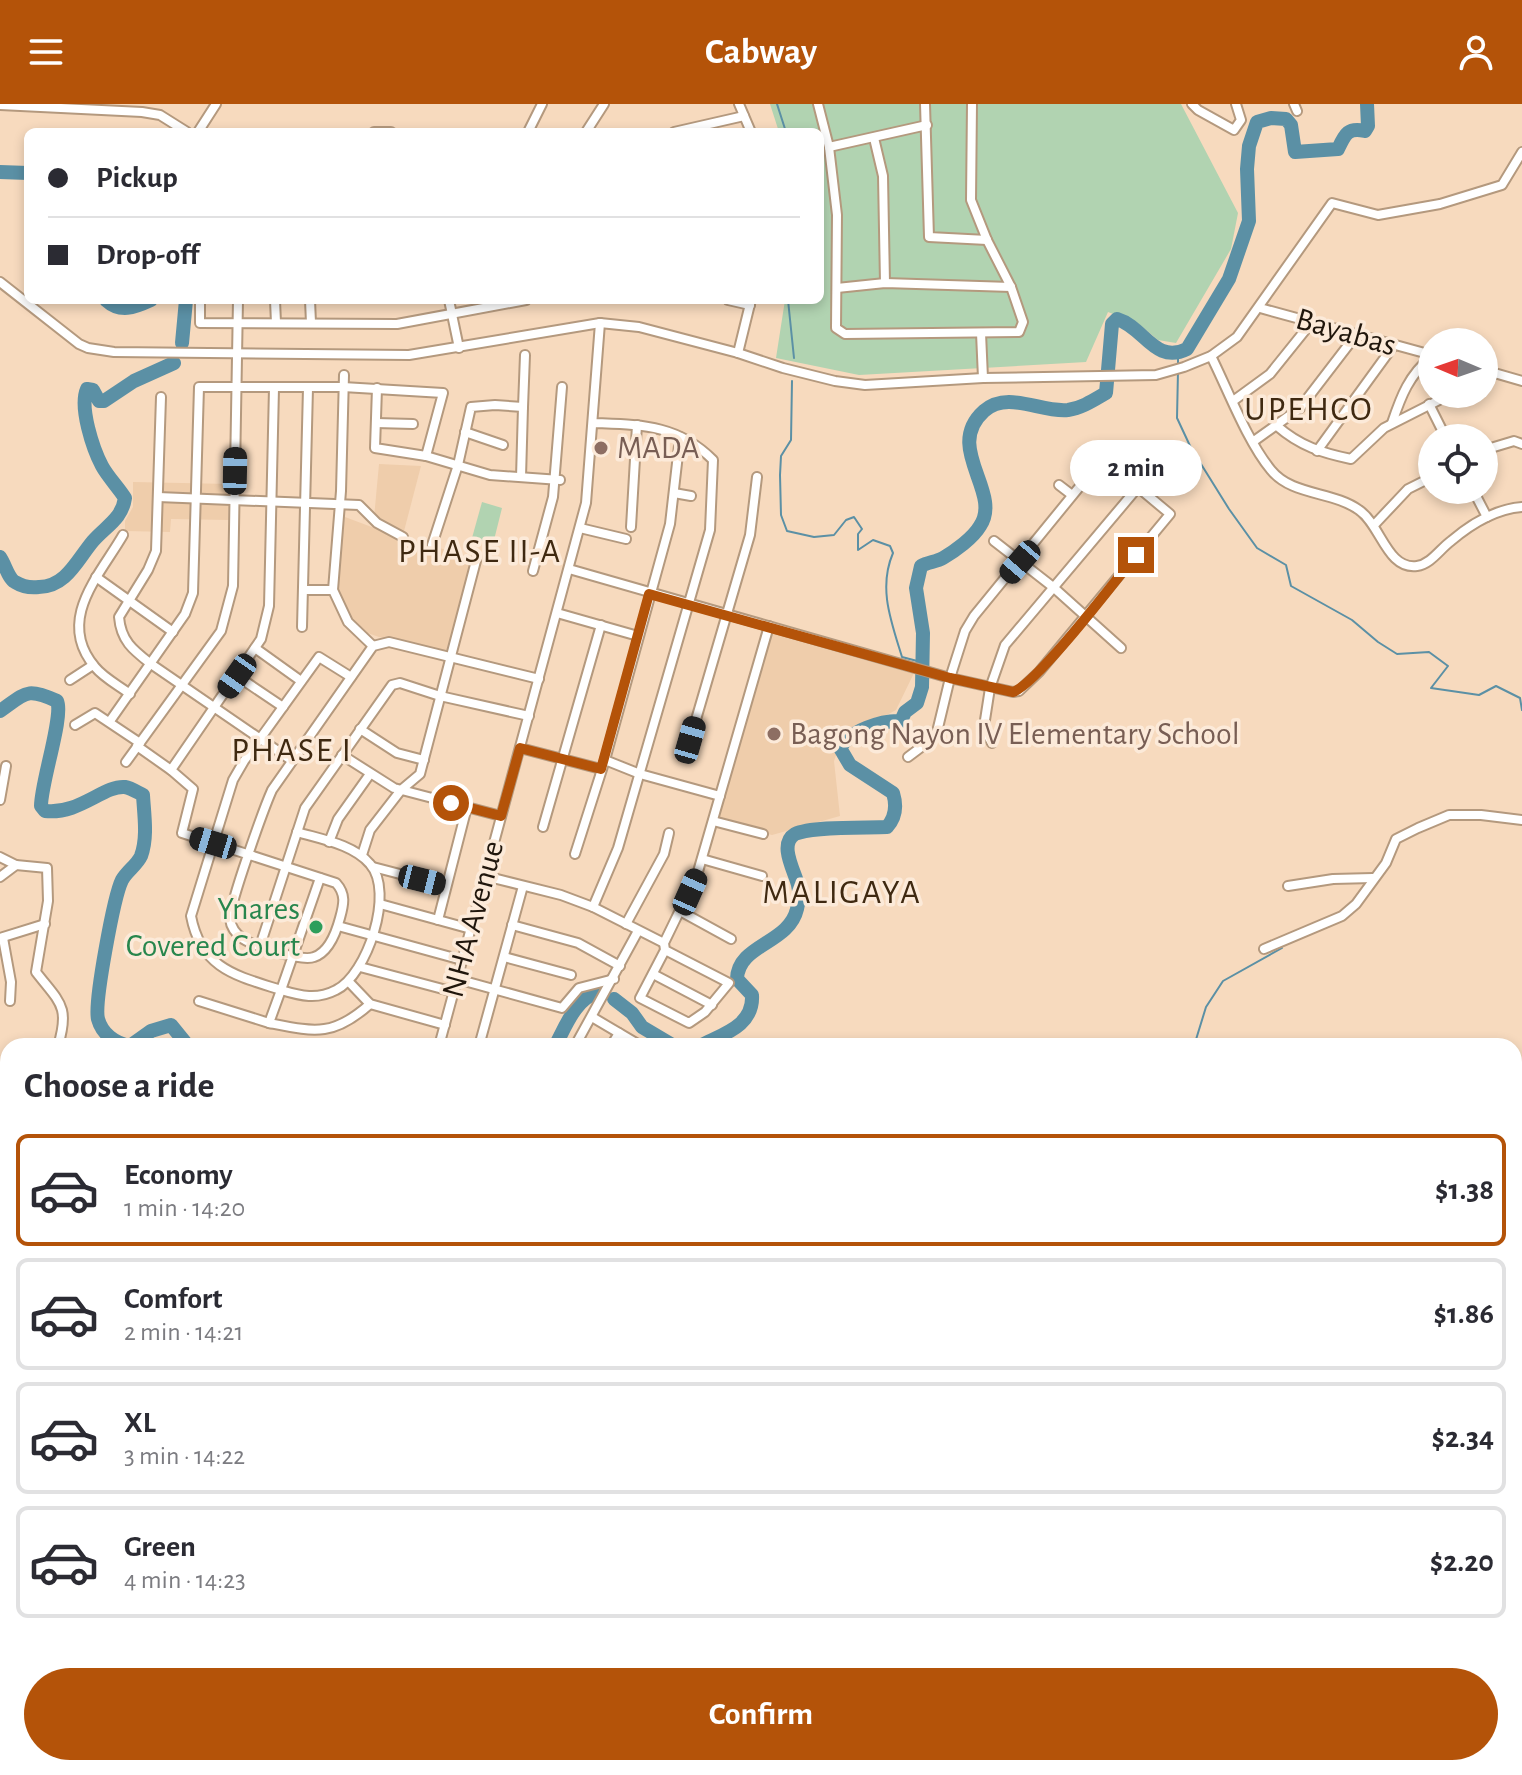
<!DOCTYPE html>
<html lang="en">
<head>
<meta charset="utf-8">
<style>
  body { margin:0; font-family:"Alegreya Sans",sans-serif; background:#f2f2f3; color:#2b2b33; height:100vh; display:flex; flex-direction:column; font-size:30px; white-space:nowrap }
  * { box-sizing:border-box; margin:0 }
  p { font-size:26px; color:#7c7c81 }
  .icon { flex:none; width:44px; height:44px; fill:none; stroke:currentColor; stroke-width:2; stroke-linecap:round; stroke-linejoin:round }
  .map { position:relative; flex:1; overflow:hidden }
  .details { position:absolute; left:0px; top:934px; width:1522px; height:738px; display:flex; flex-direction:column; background:#fff; border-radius:24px 24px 0 0; box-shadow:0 4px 12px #0003 }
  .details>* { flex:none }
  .guide { position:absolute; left:24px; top:24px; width:800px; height:176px; border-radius:12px; box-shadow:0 4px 12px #0003; display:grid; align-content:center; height:176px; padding:0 24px; background:#fff }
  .needle { width:52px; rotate:272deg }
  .fabs { position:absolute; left:1418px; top:224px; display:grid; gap:16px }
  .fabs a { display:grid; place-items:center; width:80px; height:80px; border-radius:50%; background:#fff; box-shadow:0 4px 12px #0003; font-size:40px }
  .end { position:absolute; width:36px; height:36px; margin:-18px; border:10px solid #b45309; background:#fff; box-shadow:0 0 0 4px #fff }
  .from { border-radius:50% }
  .bubble { position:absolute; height:56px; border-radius:28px; background:#fff; box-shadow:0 4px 12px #0003; font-size:26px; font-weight:600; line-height:56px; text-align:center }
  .car { position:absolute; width:24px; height:48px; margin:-24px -12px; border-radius:10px; box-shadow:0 0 6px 2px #0007; background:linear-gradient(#222 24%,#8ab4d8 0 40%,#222 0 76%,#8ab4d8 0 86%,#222 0) }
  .guide b { display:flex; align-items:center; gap:28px; height:76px; font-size:30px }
  .guide b+b { border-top:2px solid #e1e1e2 }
  .guide i { width:20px; height:20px; background:#2b2b33 }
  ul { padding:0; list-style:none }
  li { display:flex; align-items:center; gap:24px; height:112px; margin:0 16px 12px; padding:0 8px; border:4px solid #e1e1e2; border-radius:12px }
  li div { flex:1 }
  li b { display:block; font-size:30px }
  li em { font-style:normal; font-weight:600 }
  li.current { border-color:#b45309 }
  li>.icon { width:72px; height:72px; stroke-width:1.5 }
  h2 { padding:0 24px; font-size:36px; line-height:96px }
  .cta { display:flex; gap:16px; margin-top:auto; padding:16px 24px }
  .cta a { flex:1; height:92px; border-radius:48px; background:#b45309; color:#fff; font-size:32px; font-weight:600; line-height:92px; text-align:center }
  header { display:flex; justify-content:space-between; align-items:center; height:104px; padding:0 24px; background:#b45309; color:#fff; font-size:36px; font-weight:600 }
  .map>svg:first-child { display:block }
  .built { fill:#efcdab }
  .green { fill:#b1d3b1 }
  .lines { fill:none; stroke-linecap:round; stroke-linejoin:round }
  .stream { stroke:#5b90a5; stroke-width:2 }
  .river { stroke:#5b90a5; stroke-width:14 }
  .minor-casing { stroke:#b4997e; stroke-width:12 }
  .minor { stroke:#fff; stroke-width:8 }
  .route { stroke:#b45309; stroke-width:10 }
  .education-dot { fill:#8d6e63; stroke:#fcead9; stroke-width:3 }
  .leisure-dot { fill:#2e9e5b; stroke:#fcead9; stroke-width:3 }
  .labels { text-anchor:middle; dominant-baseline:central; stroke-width:7; stroke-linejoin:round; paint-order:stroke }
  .street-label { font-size:32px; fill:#20160c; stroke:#fcead9 }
  .education-label { font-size:32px; fill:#785e54; stroke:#fcead9; text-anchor:start }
  .leisure-label { font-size:32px; fill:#27864d; stroke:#fcead9; text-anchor:end }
  .neighbourhood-label { font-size:34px; letter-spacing:2px; fill:#3f2911; stroke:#fcead9 }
</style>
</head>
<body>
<header><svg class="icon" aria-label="menu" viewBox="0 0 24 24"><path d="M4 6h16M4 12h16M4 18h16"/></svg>Cabway<svg class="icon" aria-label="person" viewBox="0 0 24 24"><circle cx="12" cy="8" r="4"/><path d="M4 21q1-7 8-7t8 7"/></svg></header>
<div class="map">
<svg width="1522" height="1671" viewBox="0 0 1522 1671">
  <rect width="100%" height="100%" fill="#f7dabe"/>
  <g class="built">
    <polygon points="379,360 421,362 403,431 374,414"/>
    <polygon points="133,378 230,380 229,416 171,415 170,428 125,427 125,417 133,403"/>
    <polygon points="345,413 393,431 475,454 449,550 409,538 379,533 356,525 335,488"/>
    <polygon points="771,526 914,569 896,606 842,635 834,657 840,712 772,731 718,716"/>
  </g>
  <g class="green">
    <polygon points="770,0 1181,0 1238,109 1231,145 1176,239 1158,236 1139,220 1108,208 1086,258 859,271 776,254 785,196 820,196 820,28 779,28"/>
    <polygon points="482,398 502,404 493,440 472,434"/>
  </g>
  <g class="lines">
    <g class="stream">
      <polyline points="777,0 786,28"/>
      <polyline points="788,196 794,254"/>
      <polyline points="1178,261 1178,249"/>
      <polyline points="1178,267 1177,314 1191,344 1229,405 1257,444 1286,461 1291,482 1352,516 1378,538 1397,550 1429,548 1448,562 1431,584 1479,591 1496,582 1520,594 1522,606"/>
      <path d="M792 277 791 336 781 352 780 371 781 411 787 427 814 433 834 431 846 416 854 413 862 425 858 430V446L873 436 890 442 893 449C878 484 891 517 902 553L921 558"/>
      <polyline points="1194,942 1206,903 1223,877 1282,844"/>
      <polyline points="1514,1217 1522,1219"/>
      <polyline points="1514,1548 1522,1552"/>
      <polyline points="0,1595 8,1597"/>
      <polyline points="1355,1664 1359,1671"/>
      <polyline points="1122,1671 1128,1664"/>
    </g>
    <g class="river">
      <polyline points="0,68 28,69"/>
      <path d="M106 196C120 209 134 204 151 196"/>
      <polyline points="182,239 186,196"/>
      <path d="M0 453C5 460 8 474 15 478 23 483 31 484 39 483 66 483 77 456 93 437 106 422 122 415 125 394 118 383 108 373 102 362 93 345 79 303 87 285L93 286 99 297H104L134 277 174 259"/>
      <path d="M0 607C26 589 26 583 57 597 64 612 41 678 41 702L45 707C79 711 104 681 125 683 131 684 137 688 143 691 144 710 148 733 141 752 137 761 127 767 122 776 114 792 94 899 98 915 102 930 115 939 129 942"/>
      <polyline points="614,895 632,909 642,923 674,942"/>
      <polyline points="130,942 151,927 171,921 188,942"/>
      <path d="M555 942C566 922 575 895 598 888"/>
      <path d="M700 942C723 930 754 922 752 891L737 875C738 840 789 840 797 805 799 798 800 789 798 781 795 768 778 740 795 730 812 722 866 724 887 723 896 713 897 702 893 689L850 661 840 644C850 627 881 616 901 617L905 608 917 599 922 583 923 529 916 484 921 462C928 458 936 458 943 454 955 447 973 434 980 422 1003 388 943 344 984 307 1008 286 1041 309 1068 306 1082 304 1094 296 1106 289L1112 220 1117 215C1144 223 1155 261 1187 245L1229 175 1249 117 1247 65 1249 42 1257 18 1271 14 1286 15 1291 21 1295 48 1338 45C1345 30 1348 23 1365 27L1368 22 1367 0"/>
      <polyline points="94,1664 97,1671"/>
    </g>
    <defs>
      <g id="minor">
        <polyline points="739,0 751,28"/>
        <polyline points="818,0 829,43 837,111 836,224 845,230 1019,228 1023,218 1011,183 987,136 971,96 972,0"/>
        <polyline points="925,0 929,133 987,136"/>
        <polyline points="1192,0 1198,6 1234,26 1241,16 1236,0"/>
        <polyline points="1294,0 1297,7"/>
        <polyline points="0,1 142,8 160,11 187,28"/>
        <polyline points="198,28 216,0"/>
        <polyline points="374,28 391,28"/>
        <polyline points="528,28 542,0"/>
        <polyline points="586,28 604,0"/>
        <polyline points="674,28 744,12"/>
        <polyline points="874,34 883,72 885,179"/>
        <polyline points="829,43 927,21"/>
        <polyline points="0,178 79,240 88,244 114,248 409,251 600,219 639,223 738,249 783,264 835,277 865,281 983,274 1156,271 1184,263 1211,252 1237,233 1332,99 1378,111 1440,100 1502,81 1522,48"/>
        <polyline points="837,184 885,179 1011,183"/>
        <polyline points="200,196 200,219 397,220 526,196"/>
        <polyline points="275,196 276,219"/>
        <polyline points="310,196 311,219"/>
        <polyline points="449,196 459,244"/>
        <polyline points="728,196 750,201"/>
        <polyline points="1260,204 1432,251"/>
        <polyline points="981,229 983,274"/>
        <polyline points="738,249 751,196"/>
        <path d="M1211 252C1228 286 1247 337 1271 366 1292 392 1333 387 1359 406 1381 421 1387 466 1417 462 1431 460 1440 445 1451 437 1471 420 1496 405 1522 403"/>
        <polyline points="1484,266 1522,277"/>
        <polyline points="344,271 341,387 333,486 348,518 373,542"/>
        <polyline points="377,284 375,344 426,352 490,371 560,376"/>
        <path d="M161 293 156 447 148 466 119 513C121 537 133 546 151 560L291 656"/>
        <polyline points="1233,297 1270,270 1311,219"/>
        <polyline points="1429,300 1446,334"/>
        <polyline points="523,303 525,251"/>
        <polyline points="376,319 413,320"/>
        <path d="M1392 319C1401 292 1409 271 1432 252"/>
        <path d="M1277 322C1300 342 1322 349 1351 355L1384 324 1451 290"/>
        <polyline points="465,328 503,341"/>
        <polyline points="1254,337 1300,304 1356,231"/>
        <polyline points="1484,346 1514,337 1522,340"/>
        <polyline points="1317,347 1394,241"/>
        <polyline points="1059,381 1072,391"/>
        <polyline points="1473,386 1487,413"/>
        <polyline points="674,389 691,392"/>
        <polyline points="158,393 359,401 377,419 403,433"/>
        <polyline points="1375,420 1408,385 1432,373"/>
        <polyline points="631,423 637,321"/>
        <polyline points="580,424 626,435"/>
        <path d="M123 431C100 471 55 516 95 563 104 574 118 581 130 590"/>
        <polyline points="994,437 1053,483 1121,544"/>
        <polyline points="432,441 458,361 471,303 495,301 523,303 521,373"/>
        <polyline points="569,465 950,574 1013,588 1019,587 1039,568 1170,410 1103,354 974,512 965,527 950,574 936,632 908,653"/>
        <polyline points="533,467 553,393 562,283"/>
        <polyline points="96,473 173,528"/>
        <polyline points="303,486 333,486"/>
        <polyline points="557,509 638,532"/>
        <polyline points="302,523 308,284"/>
        <polyline points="255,544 301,577"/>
        <polyline points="237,572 283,603"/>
        <path d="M351 573 319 553 244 657 233 676 191 812C201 865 237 872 281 886L269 919C315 928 333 933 370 900"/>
        <polyline points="70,576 93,561"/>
        <polyline points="110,617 185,510 193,489 199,283 343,283 443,289 426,352"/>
        <polyline points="75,621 95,609 140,639"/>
        <polyline points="360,625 397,649 424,656"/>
        <polyline points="690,636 750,431 757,373"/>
        <polyline points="992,639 984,625 985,616 990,584 1005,541 1139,382"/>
        <path d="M137 642 171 666 193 685 182 729 336 779C346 790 344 800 340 814 336 829 329 848 314 853 302 858 254 842 243 835 236 830 231 824 230 815 229 801 264 704 272 686L373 542 389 538 539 575"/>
        <polyline points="520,644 601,665"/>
        <polyline points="342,651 394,684 501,712"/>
        <polyline points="605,656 640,670 720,692"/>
        <polyline points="126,658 221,527 233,482 238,196"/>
        <polyline points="171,666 261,535 269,502 274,284"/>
        <polyline points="0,696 6,662"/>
        <polyline points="713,717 763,730"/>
        <polyline points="543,723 601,521"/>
        <path d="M297 728C320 735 353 740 370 760 395 788 367 871 336 886 317 896 301 892 281 886L320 774"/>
        <polyline points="329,738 338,715 370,670"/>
        <polyline points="575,750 605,656 670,420 680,333"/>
        <polyline points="362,751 370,726 401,686 420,670 477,453"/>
        <polyline points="0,753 16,761"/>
        <polyline points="702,755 762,772"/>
        <polyline points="373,763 446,782"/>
        <polyline points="485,772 561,791 593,803 664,839"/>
        <path d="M0 773 16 761 47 764 48 797 36 868C60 899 70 902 58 942"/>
        <polyline points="1288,782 1333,775 1373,774"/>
        <polyline points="380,800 471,825"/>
        <path d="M593 803 618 744 710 426 713 356C677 320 640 321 593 319"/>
        <polyline points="680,807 731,835"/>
        <polyline points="438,816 467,703"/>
        <polyline points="626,820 664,750 669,729"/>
        <polyline points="512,821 578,839 620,862"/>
        <polyline points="338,822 462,856"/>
        <polyline points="0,834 45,820"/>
        <polyline points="3,834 11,878 10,897"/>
        <polyline points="260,842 305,704 392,581 400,579 440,592 529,612"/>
        <polyline points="1264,845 1342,812 1356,800 1386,759 1396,735 1418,724 1449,711 1481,711 1522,716"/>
        <polyline points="665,846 729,879 705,908 689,919 640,894 665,846 664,839 697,771 769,522"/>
        <polyline points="504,853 571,871"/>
        <polyline points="360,863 454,888"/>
        <polyline points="653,870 712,901"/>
        <polyline points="457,875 562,904 579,884 614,875"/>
        <polyline points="349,878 370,900 445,921"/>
        <polyline points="199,897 269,919"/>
        <polyline points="592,913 641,942"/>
        <polyline points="439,942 586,399 600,219"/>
        <polyline points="479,942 523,782"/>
        <polyline points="575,942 638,827"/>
        <polyline points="611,942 619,929"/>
        <polyline points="0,964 8,965"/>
        <polyline points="0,1010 8,978"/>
        <polyline points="0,1066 8,1067"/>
        <polyline points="0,1097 8,1098"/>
        <polyline points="0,1155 8,1108"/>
        <polyline points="0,1177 8,1179"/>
        <polyline points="0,1256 8,1246"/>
        <polyline points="0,1312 8,1313"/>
        <polyline points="0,1392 8,1356"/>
        <polyline points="0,1466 8,1467"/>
        <polyline points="1514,1641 1522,1642"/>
        <polyline points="0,1657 10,1671"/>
        <polyline points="715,1664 718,1671"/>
        <polyline points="1259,1664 1265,1671"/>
        <polyline points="1319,1664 1323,1671"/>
        <polyline points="1398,1664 1401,1671"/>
        <polyline points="1443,1664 1446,1671"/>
        <polyline points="1488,1664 1490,1671"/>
        <polyline points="794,1671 804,1664"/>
        <polyline points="862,1671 870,1664"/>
        <polyline points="889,1671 890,1664"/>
        <polyline points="1156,1671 1163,1664"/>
      </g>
    </defs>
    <use href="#minor" class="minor-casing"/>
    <use href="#minor" class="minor"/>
  </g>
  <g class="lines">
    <path class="route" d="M451 699 501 712 520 644 601 665 649 490 950 574 1013 588C1037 580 1116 476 1136 451"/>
  </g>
  <g class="education-dot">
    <circle cx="601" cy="344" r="8"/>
    <circle cx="774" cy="630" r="8"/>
  </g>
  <circle class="leisure-dot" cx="316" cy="823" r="8"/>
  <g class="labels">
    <g class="street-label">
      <text transform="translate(1346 228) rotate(16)">Bayabas</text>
      <text transform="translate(473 815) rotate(-75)">NHA Avenue</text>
    </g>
    <g class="education-label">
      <text x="617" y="344">MADA</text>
      <text x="790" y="630">Bagong Nayon IV Elementary School</text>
    </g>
    <g class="leisure-label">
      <text x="300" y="805">Ynares<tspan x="300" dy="37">Covered Court</tspan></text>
    </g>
    <g class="neighbourhood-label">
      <text x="1309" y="306">UPEHCO</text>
      <text x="480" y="448">PHASE II-A</text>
      <text x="292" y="647">PHASE I</text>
      <text x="842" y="789">MALIGAYA</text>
    </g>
  </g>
</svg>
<div class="fabs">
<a><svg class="needle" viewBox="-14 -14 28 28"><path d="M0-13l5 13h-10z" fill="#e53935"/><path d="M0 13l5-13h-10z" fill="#7c7c81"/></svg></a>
<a><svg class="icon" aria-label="locate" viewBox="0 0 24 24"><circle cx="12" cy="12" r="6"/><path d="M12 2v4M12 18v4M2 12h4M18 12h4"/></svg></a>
</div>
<i class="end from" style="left:451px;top:699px"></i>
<i class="end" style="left:1136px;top:451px"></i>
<div class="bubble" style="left:1070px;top:336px;width:132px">2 min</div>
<i class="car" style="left:235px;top:367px;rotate:1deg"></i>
<i class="car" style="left:1020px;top:458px;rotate:221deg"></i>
<i class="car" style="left:237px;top:572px;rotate:215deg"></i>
<i class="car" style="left:690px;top:636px;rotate:16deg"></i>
<i class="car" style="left:213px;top:739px;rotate:287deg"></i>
<i class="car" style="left:422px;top:776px;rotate:104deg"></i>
<i class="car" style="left:690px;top:788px;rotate:24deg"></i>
<div class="guide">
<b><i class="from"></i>Pickup</b>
<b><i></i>Drop-off</b>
</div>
<section class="details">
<h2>Choose a ride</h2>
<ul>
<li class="current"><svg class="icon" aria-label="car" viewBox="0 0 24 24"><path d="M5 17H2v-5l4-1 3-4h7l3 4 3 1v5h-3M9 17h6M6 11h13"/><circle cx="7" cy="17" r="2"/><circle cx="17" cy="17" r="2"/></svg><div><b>Economy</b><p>1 min · 14:20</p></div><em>$1.38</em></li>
<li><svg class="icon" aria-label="car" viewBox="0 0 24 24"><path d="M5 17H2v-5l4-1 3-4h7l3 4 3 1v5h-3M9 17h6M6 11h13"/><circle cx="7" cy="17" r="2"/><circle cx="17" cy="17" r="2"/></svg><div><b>Comfort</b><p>2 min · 14:21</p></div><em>$1.86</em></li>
<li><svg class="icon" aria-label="car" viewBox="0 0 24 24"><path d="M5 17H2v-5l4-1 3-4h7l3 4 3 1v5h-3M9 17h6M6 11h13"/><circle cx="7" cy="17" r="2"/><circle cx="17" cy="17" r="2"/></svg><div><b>XL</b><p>3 min · 14:22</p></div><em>$2.34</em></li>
<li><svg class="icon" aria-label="car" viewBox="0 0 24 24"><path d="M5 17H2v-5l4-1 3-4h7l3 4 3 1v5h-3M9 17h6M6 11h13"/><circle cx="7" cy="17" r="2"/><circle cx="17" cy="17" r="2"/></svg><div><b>Green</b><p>4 min · 14:23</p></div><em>$2.20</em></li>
</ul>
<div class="cta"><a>Confirm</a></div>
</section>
</div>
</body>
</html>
